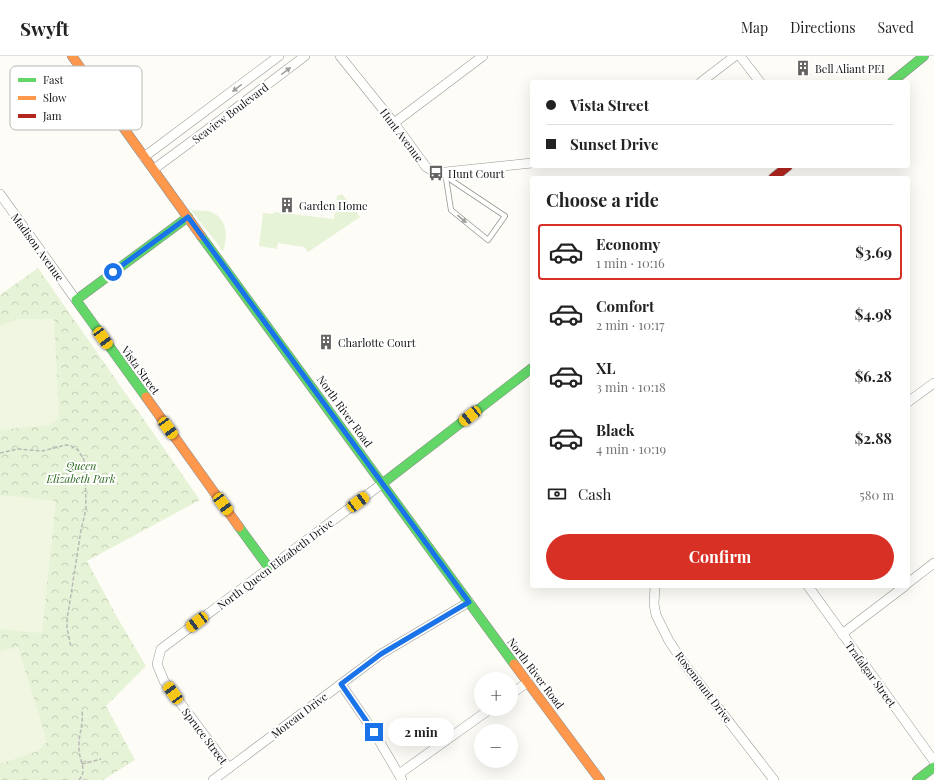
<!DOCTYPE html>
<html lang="en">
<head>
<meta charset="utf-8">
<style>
  body { margin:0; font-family:"Playfair Display",serif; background:#f2f2f2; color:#222; height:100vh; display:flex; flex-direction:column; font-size:15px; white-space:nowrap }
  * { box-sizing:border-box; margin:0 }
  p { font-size:13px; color:#767676 }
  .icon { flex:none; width:22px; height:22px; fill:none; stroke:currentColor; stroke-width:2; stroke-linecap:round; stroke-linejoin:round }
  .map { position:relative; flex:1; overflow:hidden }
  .drawer { position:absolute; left:530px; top:120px; width:380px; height:412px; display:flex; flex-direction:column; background:#fff; border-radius:4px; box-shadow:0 4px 16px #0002 }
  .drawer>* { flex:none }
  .guide { position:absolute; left:530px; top:24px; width:380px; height:88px; border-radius:4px; box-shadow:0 4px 16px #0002; display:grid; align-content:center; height:88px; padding:0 16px; background:#fff }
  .buttons { position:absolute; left:474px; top:616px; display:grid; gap:8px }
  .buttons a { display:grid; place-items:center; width:44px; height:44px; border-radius:50%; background:#fff; box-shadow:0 4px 16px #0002; font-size:20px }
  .end { position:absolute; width:18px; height:18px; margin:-9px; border:5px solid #1a73e8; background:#fff; box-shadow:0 0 0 2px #fff }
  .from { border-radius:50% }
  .bubble { position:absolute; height:28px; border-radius:14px; background:#fff; box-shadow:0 4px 16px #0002; font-size:13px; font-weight:700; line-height:28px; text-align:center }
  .car { position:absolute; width:12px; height:24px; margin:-12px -6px; border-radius:5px; box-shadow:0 0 3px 1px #0007; background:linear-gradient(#f5c518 24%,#345 0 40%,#f5c518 0 76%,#345 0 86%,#f5c518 0) }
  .guide b { display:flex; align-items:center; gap:14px; height:38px; font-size:15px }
  .guide b+b { border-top:1px solid #e0e0e0 }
  .guide i { width:10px; height:10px; background:#222 }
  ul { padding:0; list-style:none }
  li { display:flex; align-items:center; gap:12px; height:56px; margin:0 8px 6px; padding:0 8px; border:2px solid transparent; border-radius:4px }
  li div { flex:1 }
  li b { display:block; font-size:15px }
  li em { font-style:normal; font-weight:700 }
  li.selected { border-color:#d93025 }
  li>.icon { width:36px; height:36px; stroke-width:1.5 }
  h2 { padding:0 16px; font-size:18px; line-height:48px }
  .pay { display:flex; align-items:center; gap:10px; height:44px; padding:0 16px; font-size:15px }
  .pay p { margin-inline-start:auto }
  .button { display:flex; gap:8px; margin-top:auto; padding:8px 16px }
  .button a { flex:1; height:46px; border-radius:24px; background:#d93025; color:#fff; font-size:16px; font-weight:700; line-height:46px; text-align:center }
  header { display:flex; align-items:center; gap:24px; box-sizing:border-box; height:56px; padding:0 20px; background:#fff; border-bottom:1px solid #e0e0e0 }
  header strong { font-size:19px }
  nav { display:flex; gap:22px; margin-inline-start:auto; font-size:14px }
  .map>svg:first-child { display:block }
  .grass { fill:#e7f3d7 }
  .park { fill:url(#park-crowns) }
  .pitch { fill:#f0f6e1 }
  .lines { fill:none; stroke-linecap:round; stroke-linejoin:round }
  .lane-casing { stroke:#979795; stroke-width:6 }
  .street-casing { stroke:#979795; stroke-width:10 }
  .fast-casing { stroke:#8e8d8b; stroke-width:10 }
  .slow-casing { stroke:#8e8d8b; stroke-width:10 }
  .jam-casing { stroke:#8e8d8b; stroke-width:10 }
  .path { stroke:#b9b9b8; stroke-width:1.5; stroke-dasharray:4 2; stroke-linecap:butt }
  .lane { stroke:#fffffe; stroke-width:4.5 }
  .street { stroke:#fffffe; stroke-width:9 }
  .fast { stroke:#63d668; stroke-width:9 }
  .slow { stroke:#ff974d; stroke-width:9 }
  .jam { stroke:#b3261e; stroke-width:9 }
  .oneway { fill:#a0a09f }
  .route { stroke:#1a73e8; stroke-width:5 }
  .labels { text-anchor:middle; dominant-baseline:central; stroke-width:4; stroke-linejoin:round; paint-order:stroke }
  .poi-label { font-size:11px; fill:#111; stroke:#fff; text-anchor:start }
  .street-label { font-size:11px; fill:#111; stroke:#fff }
  .park-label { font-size:11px; font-style:italic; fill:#2f6b1f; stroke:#fff }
  .key { fill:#fff; stroke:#b8b8b8; stroke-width:1 }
  .key-label { font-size:11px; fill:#111 }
</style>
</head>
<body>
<header>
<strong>Swyft</strong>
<nav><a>Map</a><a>Directions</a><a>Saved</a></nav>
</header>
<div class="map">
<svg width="934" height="724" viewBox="0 0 934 724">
  <defs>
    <pattern id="park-crowns" width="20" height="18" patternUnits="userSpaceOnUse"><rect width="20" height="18" fill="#e7f3d7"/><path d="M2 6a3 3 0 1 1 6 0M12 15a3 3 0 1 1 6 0" fill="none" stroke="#c5cfb8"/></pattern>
  </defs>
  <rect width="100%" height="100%" fill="#fdfcf7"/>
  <g class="grass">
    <polygon points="342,138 360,161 308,196 304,191 278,187 277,193 259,190 263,157 273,158 274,156 334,163 337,140"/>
    <path d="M191 154C197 155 205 154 211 156 228 163 228 181 223 195Z"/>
  </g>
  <polygon class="park" points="38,212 200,444 87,505 117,561 146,610 106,650 135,704 103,724 0,724 0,239"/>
  <g class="pitch">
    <polygon points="17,263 54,263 59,362 49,369 0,374 0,270"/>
    <polygon points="0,439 56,445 42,577 0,573"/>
    <polygon points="18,591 47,686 38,695 0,708 0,595"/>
  </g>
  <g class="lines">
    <defs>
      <polyline id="lane" points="445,116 451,154 488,184 505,160 451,124 450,116"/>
      <g id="street">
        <polyline points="340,0 394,67 426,111 436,117 532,107"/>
        <polyline points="740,0 760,26"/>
        <polyline points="701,26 735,0"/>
        <polyline points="394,67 483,0"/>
        <polyline points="144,101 279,0"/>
        <polyline points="154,113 223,62 305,0"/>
        <polyline points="0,138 76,244"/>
        <polyline points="908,346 934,327"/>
        <polyline points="908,527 934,507"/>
        <polyline points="655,530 654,548 656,559 669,585 686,610 774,724"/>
        <polyline points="808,530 934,705"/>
        <polyline points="842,578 905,530"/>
        <polyline points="341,628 374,676 402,724"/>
        <polyline points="511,638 528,626"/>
        <polyline points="229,712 164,625 157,608 161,593 383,427"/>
        <polyline points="399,718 490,653"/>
        <polyline points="213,724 381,598 469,546"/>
      </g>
      <g id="fast">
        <polyline points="892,26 924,0"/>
        <polyline points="201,180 514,608"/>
        <polyline points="146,341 76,244 188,161"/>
        <polyline points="383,427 532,312"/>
        <polyline points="239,471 269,512"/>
        <polyline points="917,724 934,711"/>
      </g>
      <g id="slow">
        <polyline points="72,0 201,180"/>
        <polyline points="146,341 239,471"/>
        <polyline points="514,608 600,724"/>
      </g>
      <polyline id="jam" points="773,122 788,110"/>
    </defs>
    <use href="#lane" class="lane-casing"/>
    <use href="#street" class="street-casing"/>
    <use href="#fast" class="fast-casing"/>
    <use href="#slow" class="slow-casing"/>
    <use href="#jam" class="jam-casing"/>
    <g class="path">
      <polyline points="0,397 18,393 42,395 66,389 71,390 78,394 84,404 85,409 86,453 81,474 67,564 67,572 71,591"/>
      <polyline points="82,708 101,703"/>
      <path d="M79 724C88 714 79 705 79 693 78 680 84 667 82 655"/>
    </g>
    <use href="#lane" class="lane"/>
    <use href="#street" class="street"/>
    <use href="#fast" class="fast"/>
    <use href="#slow" class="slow"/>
    <use href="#jam" class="jam"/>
  </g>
  <defs><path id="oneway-solid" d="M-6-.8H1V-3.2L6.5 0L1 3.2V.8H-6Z"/></defs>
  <g class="oneway">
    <use href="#oneway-solid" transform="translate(286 15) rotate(-37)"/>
    <use href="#oneway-solid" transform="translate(237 32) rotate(143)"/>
    <use href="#oneway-solid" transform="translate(462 163) rotate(40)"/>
  </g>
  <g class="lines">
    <polyline class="route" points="113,216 188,161 469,546 381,598 341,628 374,676"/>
  </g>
  <defs>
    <symbol id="building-bare" viewBox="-9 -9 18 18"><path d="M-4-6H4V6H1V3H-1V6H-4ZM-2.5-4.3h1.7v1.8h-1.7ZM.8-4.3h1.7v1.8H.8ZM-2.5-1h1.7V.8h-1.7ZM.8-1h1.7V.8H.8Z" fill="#646362" stroke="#fff" stroke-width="2.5" paint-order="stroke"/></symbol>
    <symbol id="bus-bare" viewBox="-9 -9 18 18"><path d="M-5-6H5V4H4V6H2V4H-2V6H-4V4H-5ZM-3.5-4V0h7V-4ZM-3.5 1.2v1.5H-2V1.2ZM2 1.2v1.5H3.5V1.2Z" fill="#646362" stroke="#fff" stroke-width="2.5" paint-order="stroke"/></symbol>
  </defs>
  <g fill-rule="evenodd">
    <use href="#building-bare" x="792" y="1" width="22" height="22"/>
    <use href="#bus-bare" x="425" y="106" width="22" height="22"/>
    <use href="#building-bare" x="276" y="138" width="22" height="22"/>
    <use href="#building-bare" x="315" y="275" width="22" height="22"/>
  </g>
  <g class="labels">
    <g class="poi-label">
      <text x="815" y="12">Bell Aliant PEI</text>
      <text x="448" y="117">Hunt Court</text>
      <text x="299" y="149">Garden Home</text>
      <text x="338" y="286">Charlotte Court</text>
    </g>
    <g class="street-label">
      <text transform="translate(230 57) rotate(-37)">Seaview Boulevard</text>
      <text transform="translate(402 79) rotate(53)">Hunt Avenue</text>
      <text transform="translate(38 191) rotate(54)">Madison Avenue</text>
      <text transform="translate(141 314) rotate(54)">Vista Street</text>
      <text transform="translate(345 355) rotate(54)">North River Road</text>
      <text transform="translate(275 508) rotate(-37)">North Queen Elizabeth Drive</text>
      <text transform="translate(536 617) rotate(53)">North River Road</text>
      <text transform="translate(871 618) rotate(54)">Trafalgar Street</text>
      <text transform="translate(704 631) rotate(53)">Rosemount Drive</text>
      <text transform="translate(299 659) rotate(-37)">Moreau Drive</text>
      <text transform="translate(205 680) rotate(53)">Spruce Street</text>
    </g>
    <g class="park-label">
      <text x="81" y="409">Queen<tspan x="81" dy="13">Elizabeth Park</tspan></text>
    </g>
  </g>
  <rect x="10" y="10" width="132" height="64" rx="6" class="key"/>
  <rect x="18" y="22" width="18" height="4" fill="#63d668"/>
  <rect x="18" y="40" width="18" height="4" fill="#ff974d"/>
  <rect x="18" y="58" width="18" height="4" fill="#b3261e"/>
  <g class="key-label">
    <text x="43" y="28">Fast</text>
    <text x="43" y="46">Slow</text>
    <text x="43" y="64">Jam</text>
  </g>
</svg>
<div class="buttons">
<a>+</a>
<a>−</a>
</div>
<i class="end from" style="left:113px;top:216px"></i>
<i class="end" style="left:374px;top:676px"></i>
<div class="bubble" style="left:388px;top:662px;width:66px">2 min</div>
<i class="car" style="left:103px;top:282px;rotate:144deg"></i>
<i class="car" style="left:470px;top:360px;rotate:232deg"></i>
<i class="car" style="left:168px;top:372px;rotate:144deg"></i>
<i class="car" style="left:358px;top:446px;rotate:53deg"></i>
<i class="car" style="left:223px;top:448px;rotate:144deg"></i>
<i class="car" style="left:197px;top:566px;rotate:233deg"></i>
<i class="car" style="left:173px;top:637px;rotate:324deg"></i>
<div class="guide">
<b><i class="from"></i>Vista Street</b>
<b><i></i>Sunset Drive</b>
</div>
<section class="drawer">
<h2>Choose a ride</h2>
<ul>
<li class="selected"><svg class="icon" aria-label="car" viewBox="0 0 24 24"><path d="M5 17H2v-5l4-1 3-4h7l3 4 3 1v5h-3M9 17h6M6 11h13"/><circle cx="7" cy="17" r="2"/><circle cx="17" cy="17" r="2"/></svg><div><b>Economy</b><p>1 min · 10:16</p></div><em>$3.69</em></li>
<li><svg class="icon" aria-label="car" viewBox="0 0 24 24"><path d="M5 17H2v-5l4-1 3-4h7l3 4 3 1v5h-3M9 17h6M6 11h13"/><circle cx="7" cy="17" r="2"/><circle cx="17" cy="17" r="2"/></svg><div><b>Comfort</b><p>2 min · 10:17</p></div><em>$4.98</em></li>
<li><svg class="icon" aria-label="car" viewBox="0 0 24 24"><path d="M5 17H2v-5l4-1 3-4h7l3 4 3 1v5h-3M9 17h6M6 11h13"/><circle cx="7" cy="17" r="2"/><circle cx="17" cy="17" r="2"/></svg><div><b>XL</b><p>3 min · 10:18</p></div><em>$6.28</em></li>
<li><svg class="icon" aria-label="car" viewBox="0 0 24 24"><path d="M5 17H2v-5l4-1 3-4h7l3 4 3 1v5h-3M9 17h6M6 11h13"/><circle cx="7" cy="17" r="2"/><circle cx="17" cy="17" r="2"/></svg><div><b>Black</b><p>4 min · 10:19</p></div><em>$2.88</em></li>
</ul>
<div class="pay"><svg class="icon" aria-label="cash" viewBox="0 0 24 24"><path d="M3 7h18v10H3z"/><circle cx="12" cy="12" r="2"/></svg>Cash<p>580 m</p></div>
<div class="button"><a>Confirm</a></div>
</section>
</div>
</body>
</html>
